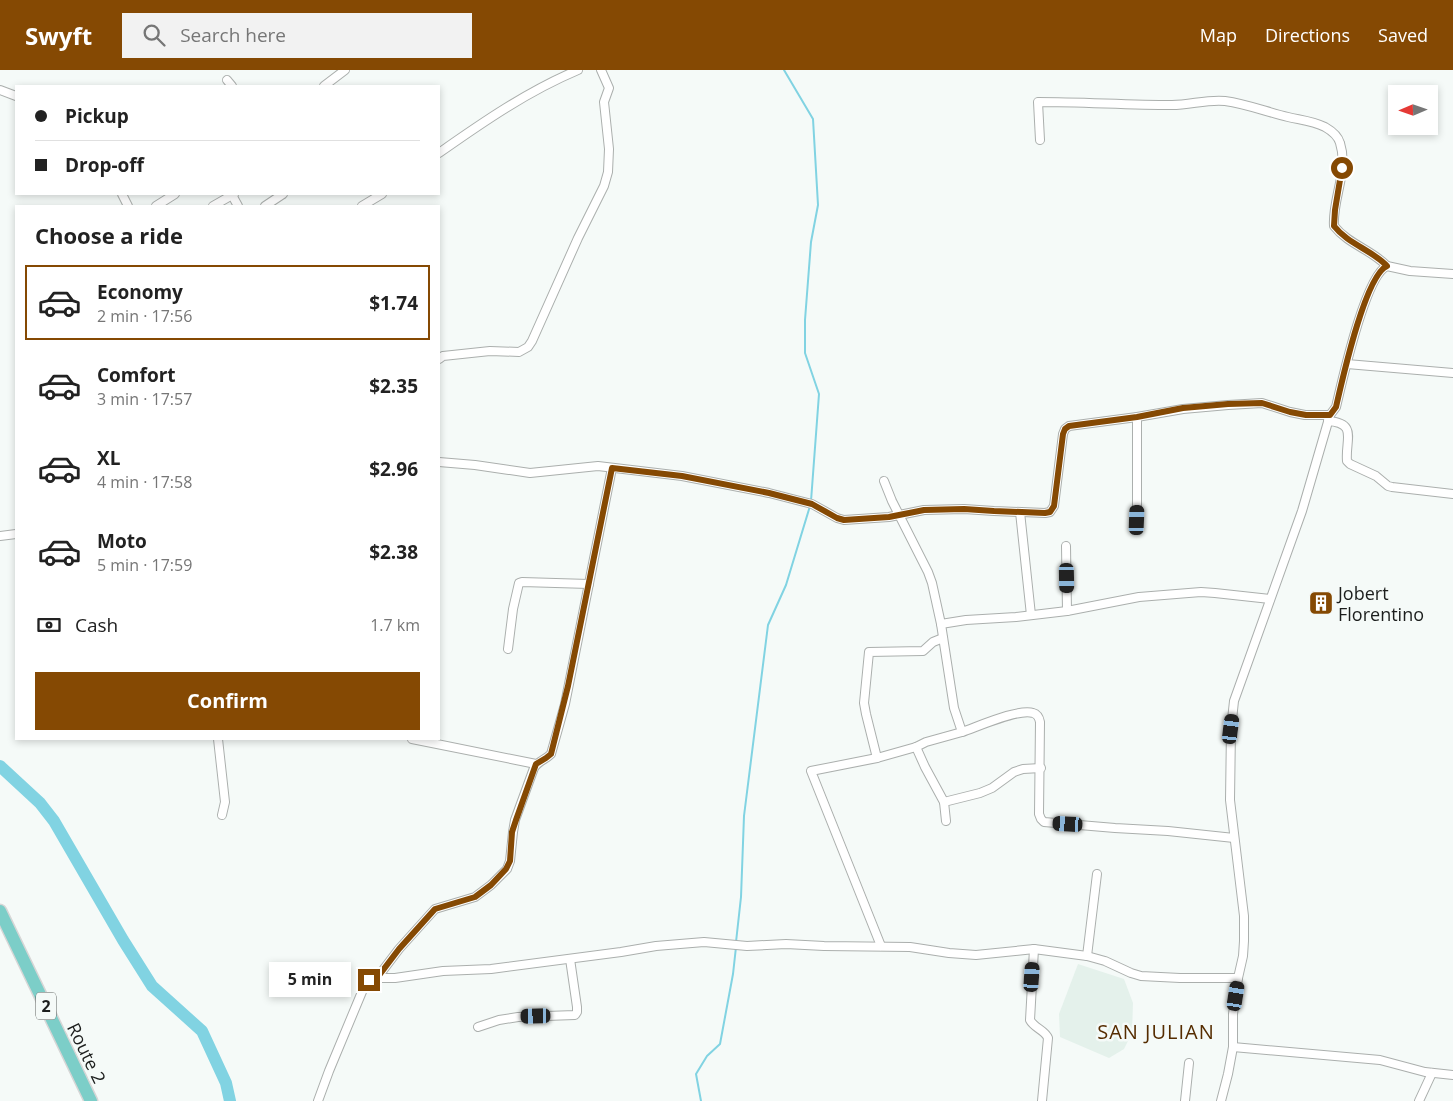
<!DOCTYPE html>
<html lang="en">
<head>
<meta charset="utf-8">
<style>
  body { margin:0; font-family:"Open Sans",sans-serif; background:#f2f2f2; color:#222; height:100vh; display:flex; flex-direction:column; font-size:19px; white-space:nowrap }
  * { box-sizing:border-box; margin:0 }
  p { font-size:16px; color:#767676 }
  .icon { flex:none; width:28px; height:28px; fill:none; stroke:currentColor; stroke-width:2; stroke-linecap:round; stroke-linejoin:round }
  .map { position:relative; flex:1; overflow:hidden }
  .side { position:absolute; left:15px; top:135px; width:425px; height:535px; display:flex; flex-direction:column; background:#fff; border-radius:0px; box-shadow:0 2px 8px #0003 }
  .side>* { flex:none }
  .guide { position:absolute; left:15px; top:15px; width:425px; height:110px; border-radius:0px; box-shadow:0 2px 8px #0003; display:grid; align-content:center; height:110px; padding:0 20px; background:#fff }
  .needle { width:32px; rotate:268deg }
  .tools { position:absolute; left:1388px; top:15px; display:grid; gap:10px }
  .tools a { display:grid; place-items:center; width:50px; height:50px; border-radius:0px; background:#fff; box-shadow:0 2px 8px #0003; font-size:25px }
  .end { position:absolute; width:22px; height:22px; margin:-11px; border:6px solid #854903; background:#fff; box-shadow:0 0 0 2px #fff }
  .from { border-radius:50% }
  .bubble { position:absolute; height:35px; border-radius:0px; background:#fff; box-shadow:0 2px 8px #0003; font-size:16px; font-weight:700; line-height:35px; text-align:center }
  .car { position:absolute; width:15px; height:30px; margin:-15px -8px; border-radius:6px; box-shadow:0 0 4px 1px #0007; background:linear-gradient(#222 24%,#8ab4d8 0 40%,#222 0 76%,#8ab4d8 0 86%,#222 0) }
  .guide b { display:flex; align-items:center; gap:18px; height:48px; font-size:19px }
  .guide b+b { border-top:1px solid #e0e0e0 }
  .guide i { width:12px; height:12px; background:#222 }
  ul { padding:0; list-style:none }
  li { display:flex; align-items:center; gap:15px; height:75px; margin:0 10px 8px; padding:0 10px; border:2px solid transparent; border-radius:0px }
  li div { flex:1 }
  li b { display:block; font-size:19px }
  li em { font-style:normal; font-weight:700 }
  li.active { border-color:#854903 }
  li>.icon { width:45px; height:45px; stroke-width:1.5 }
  h2 { padding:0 20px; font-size:22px; line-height:60px }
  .pay { display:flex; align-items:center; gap:12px; height:55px; padding:0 20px; font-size:19px }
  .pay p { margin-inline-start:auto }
  .cta { display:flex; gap:10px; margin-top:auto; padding:10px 20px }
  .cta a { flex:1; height:58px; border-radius:0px; background:#854903; color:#fff; font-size:20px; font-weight:700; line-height:58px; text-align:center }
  header { display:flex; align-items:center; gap:30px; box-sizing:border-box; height:70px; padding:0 25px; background:#854903; color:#fff }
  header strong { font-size:24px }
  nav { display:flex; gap:28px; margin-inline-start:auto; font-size:18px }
  .search { width:350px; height:45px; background:#f2f2f2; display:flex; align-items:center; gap:12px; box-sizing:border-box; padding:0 18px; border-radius:0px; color:#767676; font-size:19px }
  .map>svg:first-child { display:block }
  .built { fill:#e4f1eb }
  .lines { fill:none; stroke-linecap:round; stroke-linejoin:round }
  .stream { stroke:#81d3e2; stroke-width:2 }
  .river { stroke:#81d3e2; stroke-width:12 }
  .minor-casing { stroke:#abafad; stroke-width:10 }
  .trunk-casing { stroke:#d6d6d6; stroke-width:15 }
  .minor { stroke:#fff; stroke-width:8 }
  .trunk { stroke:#7ccec8; stroke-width:12 }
  .route { stroke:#854903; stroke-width:6 }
  .labels { text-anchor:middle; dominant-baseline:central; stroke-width:5; stroke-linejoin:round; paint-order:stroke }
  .shield { fill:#f5faf8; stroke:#5d605f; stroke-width:1 }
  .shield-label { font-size:16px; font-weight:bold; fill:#1c1e1d }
  .poi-label { font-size:18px; fill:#1c1e1d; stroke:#f5faf8; text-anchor:start }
  .street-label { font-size:18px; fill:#1c1e1d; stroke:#f5faf8 }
  .quarter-label { font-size:20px; letter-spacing:1px; fill:#552c00; stroke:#f5faf8 }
</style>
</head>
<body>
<header>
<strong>Swyft</strong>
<div class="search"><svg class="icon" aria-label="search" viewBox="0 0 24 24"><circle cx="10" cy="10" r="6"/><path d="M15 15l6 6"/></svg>Search here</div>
<nav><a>Map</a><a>Directions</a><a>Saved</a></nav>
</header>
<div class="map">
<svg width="1453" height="1031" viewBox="0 0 1453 1031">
  <rect width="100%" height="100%" fill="#f5faf8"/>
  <polygon class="built" points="1078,894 1124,909 1133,933 1132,963 1124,979 1109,988 1060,967 1059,944"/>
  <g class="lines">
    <g class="stream">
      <polyline points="784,0 813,49 818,135 811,172 805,250 805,283 819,324 811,431"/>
      <polyline points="736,872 741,827 744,746 768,555 786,515 810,436"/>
      <polyline points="701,1031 696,1004 707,986 720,974 733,904 736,877"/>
    </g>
    <polyline class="river" points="0,696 40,733 54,751 123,870 152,916 202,961 226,1013 230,1031"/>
    <defs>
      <g id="minor">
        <polyline points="227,10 232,16"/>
        <polyline points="324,16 345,0"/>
        <polyline points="0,20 16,26"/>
        <path d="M1040 70 1038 32C1083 32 1127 35 1172 35 1190 35 1208 29 1225 31 1247 34 1267 42 1288 47 1301 50 1313 51 1325 57 1332 61 1338 66 1340 73 1349 101 1332 129 1334 156 1348 174 1372 180 1387 196"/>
        <path d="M439 83C483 52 528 21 578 0"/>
        <polyline points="122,124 128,136"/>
        <polyline points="232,125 238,136"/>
        <polyline points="156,136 175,124"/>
        <polyline points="213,136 234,124"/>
        <polyline points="265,136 283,124"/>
        <polyline points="362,136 382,124"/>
        <polyline points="439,289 443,286 490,281 519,282 528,277 532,271 578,168 604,116 608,102 609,79 604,32 609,18 601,0"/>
        <polyline points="1347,294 1453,303"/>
        <path d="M1328 351C1358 353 1345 370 1347 391L1350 394 1376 406 1388 416 1392 417 1453 424"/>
        <polyline points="439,392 475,395 530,403 598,396 682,406 769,423 804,432 812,434 837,448 844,450 889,447 924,440 964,439 994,441 1045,443 1050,442 1054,436 1063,364 1065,359 1069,356 1137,347 1183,339 1228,335 1262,333 1290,342 1305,345 1330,345"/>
        <polyline points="884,411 892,431 928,502 932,513 941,554 966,550 1016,547 1067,541 1139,527 1201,522 1215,523 1270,529"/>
        <polyline points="1020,442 1031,545"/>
        <polyline points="1137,450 1137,347"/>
        <polyline points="0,466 16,464"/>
        <polyline points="1066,476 1067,541"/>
        <path d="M941 554 954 638 962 662C977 657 1019 638 1033 643 1037 644 1039 647 1040 652L1039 744 1041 749 1044 752 1115 758 1168 761 1234 768"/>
        <polyline points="508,579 513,539 519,513 522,512 589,514"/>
        <polyline points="218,669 225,732 222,745"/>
        <polyline points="412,669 536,694"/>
        <polyline points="916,677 925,697 944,732"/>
        <polyline points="877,688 866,644 864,633 869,582 923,581 933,572 943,568"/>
        <polyline points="946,751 944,732 980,723 992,718 1014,702 1023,699 1041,698"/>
        <polyline points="881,876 811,701 877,688 916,677 926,672 962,662"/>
        <path d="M1034 879 1030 950C1034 958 1045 960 1048 968L1042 1031"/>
        <polyline points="1087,886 1097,804"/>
        <path d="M377 908 399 879 435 839 475 827 491 815 507 799 510 791 513 762 515 750 534 698C538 691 545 690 551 684L565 634 612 398"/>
        <polyline points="478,957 499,950 518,947 575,945 577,942 577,937 570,889"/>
        <polyline points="1233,977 1380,990 1425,1002 1453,1005"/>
        <polyline points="318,1031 329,1001 364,917 369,910 377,908 395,908 443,901 491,899 621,882 656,876 704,872 747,876 786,874 824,876 910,877 949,883 976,885 1034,879 1087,886 1105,891 1131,903 1141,906 1180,908 1238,908"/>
        <polyline points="1185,1031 1189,993"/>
        <path d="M1221 1031 1228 1004 1233 977V944L1238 908 1243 886 1244 871V846L1230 730 1231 659 1234 631 1302 441 1330 345 1336 337C1342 312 1365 206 1387 196L1410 201 1453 204"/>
        <polyline points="1419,1031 1432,1003"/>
      </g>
      <polyline id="trunk" points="0,841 91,1031"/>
    </defs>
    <use href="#minor" class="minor-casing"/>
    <use href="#trunk" class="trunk-casing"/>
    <use href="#minor" class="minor"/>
    <use href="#trunk" class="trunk"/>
  </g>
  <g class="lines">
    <path class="route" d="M369 910 377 908 399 879 435 839 475 827 491 815 506 799 510 791 512 762 516 750 536 694 546 688 551 684 568 616 612 398 682 406 769 423 812 434 837 448 844 450 889 447 924 440 964 439 994 441 1045 443 1050 442 1054 436 1063 364 1065 359 1069 356 1137 347 1183 338 1228 334 1262 333 1290 342 1306 345H1330L1336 337C1342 311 1365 206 1387 196 1372 180 1348 174 1334 156L1335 140 1342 98"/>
  </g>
  <defs>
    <symbol id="building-square" viewBox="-11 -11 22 22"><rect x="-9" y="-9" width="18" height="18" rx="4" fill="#854903" stroke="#f5faf8"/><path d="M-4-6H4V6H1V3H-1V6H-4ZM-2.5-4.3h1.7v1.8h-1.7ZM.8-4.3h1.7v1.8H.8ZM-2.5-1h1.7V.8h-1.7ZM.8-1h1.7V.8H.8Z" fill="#fff"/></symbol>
  </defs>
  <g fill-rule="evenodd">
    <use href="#building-square" x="1307" y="519" width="28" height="28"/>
  </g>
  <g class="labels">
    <rect class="shield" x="36" y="922.5" width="20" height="27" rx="4"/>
    <g class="shield-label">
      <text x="46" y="936">2</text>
    </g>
    <g class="poi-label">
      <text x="1338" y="523">Jobert<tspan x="1338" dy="21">Florentino</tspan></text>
    </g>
    <g class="street-label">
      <text transform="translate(87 983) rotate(64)">Route 2</text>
    </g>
    <g class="quarter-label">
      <text x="1156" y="961">SAN JULIAN</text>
    </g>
  </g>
</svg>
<div class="tools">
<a><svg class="needle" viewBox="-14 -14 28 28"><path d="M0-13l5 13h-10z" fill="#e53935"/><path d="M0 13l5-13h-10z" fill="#767676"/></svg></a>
</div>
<i class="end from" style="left:1342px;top:98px"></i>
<i class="end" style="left:369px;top:910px"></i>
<div class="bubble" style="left:269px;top:892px;width:82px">5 min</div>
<i class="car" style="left:1137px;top:450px;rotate:2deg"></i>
<i class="car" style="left:1067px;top:508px;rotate:179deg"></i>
<i class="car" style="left:1231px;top:659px;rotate:7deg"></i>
<i class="car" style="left:1068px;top:754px;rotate:273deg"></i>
<i class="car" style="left:1032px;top:907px;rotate:4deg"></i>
<i class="car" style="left:1236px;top:926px;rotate:9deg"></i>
<i class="car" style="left:536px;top:946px;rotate:269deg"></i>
<div class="guide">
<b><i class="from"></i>Pickup</b>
<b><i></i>Drop-off</b>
</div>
<section class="side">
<h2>Choose a ride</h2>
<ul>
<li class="active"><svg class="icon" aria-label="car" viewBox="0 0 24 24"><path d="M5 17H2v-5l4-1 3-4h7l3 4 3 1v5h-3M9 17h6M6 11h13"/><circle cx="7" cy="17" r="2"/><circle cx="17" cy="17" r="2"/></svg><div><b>Economy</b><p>2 min · 17:56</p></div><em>$1.74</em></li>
<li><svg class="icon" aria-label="car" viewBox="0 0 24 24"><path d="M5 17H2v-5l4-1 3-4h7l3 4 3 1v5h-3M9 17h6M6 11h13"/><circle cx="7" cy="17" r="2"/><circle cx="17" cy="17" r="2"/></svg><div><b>Comfort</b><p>3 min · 17:57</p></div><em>$2.35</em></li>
<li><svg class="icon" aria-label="car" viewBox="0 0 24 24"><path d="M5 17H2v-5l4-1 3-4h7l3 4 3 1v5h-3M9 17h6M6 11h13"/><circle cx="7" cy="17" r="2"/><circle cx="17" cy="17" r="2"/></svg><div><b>XL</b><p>4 min · 17:58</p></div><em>$2.96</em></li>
<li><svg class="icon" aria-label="car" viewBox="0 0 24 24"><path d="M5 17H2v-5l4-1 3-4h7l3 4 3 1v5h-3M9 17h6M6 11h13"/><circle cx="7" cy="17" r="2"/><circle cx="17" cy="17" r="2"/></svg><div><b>Moto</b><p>5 min · 17:59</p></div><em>$2.38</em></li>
</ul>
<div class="pay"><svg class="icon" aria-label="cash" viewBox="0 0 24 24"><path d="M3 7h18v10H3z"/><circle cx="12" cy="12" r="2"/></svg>Cash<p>1.7 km</p></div>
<div class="cta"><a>Confirm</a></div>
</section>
</div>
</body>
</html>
